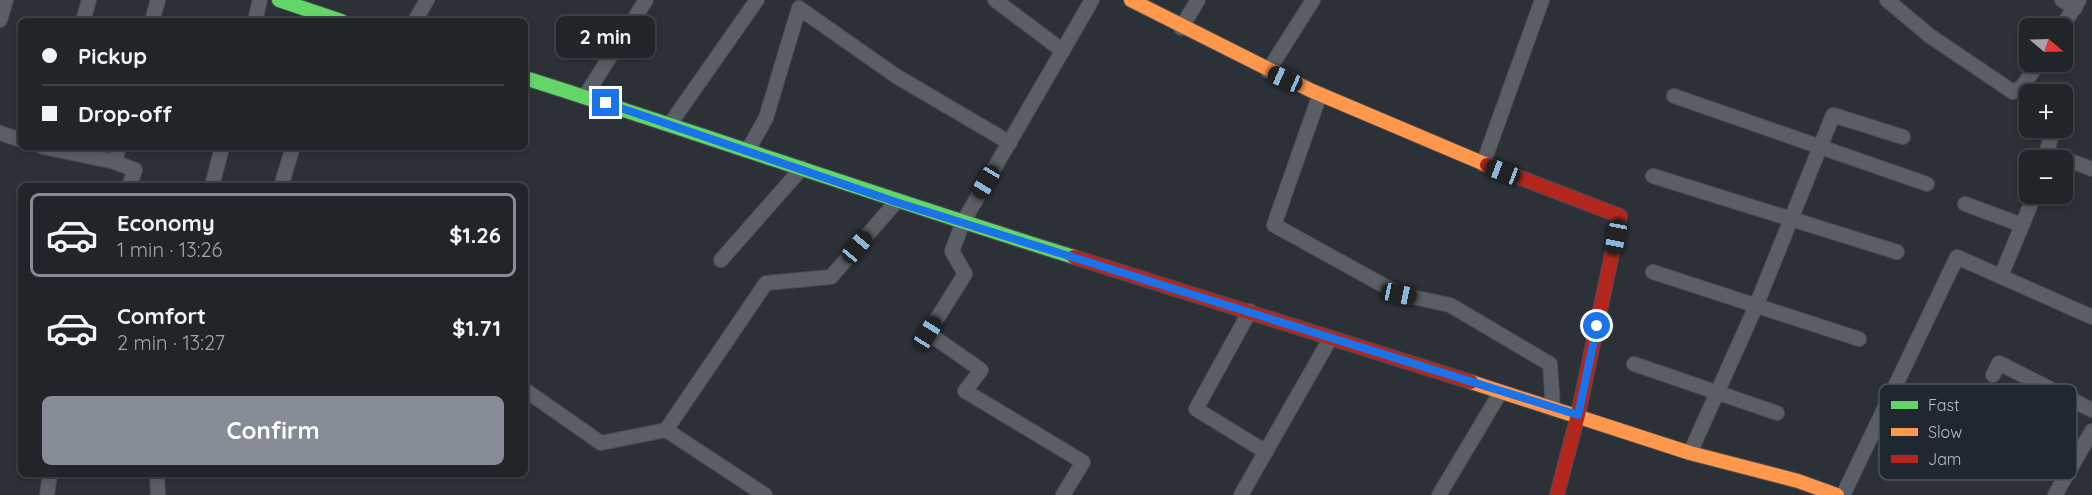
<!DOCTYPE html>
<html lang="en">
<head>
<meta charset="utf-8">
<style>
  body { margin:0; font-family:Quicksand,sans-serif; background:#2d3135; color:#f1f3f6; height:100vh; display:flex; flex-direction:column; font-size:22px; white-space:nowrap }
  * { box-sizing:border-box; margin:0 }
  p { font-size:20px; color:#a2a5a8 }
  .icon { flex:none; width:33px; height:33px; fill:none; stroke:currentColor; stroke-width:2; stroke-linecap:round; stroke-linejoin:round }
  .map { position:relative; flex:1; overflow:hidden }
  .sheet { position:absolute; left:18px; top:183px; width:510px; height:294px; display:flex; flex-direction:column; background:#212529; border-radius:9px; box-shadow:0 3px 9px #0003,0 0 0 2px #3e4246 }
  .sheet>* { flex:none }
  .top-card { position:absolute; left:18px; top:18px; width:510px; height:132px; border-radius:9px; box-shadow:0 3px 9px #0003,0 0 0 2px #3e4246; display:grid; align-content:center; height:132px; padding:0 24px; background:#212529 }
  .needle { width:39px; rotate:109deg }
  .controls { position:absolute; left:2019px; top:18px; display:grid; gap:12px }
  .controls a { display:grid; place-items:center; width:54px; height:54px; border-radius:9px; background:#212529; box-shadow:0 3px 9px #0003,0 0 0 2px #3e4246; font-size:30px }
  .end { position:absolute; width:27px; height:27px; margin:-14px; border:8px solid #1a73e8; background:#fff; box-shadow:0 0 0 3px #fff }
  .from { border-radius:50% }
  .bubble { position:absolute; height:42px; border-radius:9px; background:#212529; box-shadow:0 3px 9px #0003,0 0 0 2px #3e4246; font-size:20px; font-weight:800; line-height:42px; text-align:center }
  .car { position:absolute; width:18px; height:36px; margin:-18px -9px; border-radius:8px; box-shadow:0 0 4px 2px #0007; background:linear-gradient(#222 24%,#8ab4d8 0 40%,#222 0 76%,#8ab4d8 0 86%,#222 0) }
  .top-card b { display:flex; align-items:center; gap:21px; height:57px; font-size:22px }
  .top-card b+b { border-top:2px solid #3e4246 }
  .top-card i { width:15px; height:15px; background:#f1f3f6 }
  ul { padding:10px 0 0; list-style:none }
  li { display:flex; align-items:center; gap:18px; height:84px; margin:0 12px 9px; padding:0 12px; border:3px solid transparent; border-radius:9px }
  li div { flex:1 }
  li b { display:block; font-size:22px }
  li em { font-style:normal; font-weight:800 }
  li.on { border-color:#868c95 }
  li>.icon { width:54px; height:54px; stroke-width:1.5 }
  .button { display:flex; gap:12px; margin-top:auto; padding:12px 24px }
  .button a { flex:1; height:69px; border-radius:9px; background:#868c95; color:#fff; font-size:24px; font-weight:800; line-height:69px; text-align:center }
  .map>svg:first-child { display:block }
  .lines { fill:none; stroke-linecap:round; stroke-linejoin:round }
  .street-casing { stroke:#4a4d52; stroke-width:16 }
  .fast-casing { stroke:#4a4d52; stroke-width:16 }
  .slow-casing { stroke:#4a4d52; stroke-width:16 }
  .jam-casing { stroke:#4a4d52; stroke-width:16 }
  .street { stroke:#5b5f65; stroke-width:14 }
  .fast { stroke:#63d668; stroke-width:14 }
  .slow { stroke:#ff974d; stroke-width:14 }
  .jam { stroke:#b3261e; stroke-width:14 }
  .route { stroke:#1a73e8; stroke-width:8 }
  .key { fill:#1f2731; stroke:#4c545e; stroke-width:1.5 }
  .key-label { font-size:16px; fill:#b6bdc7 }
</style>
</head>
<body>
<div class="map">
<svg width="2092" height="495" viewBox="0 0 2092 495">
  <rect width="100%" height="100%" fill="#2c3137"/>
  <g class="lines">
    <defs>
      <g id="street">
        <polyline points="995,0 1063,51"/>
        <polyline points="1887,0 1930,36 2013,92 2022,87"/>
        <polyline points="2062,0 2075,8"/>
        <polyline points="0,20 6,0"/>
        <polyline points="83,21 89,0"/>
        <polyline points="152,21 158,0"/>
        <polyline points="255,21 260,0"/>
        <polyline points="415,21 427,0"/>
        <polyline points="1181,28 1198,0"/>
        <polyline points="2061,28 2079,0"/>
        <polyline points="1268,71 1313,0"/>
        <polyline points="1320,94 1274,225 1399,294 1450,305 1550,364 1553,409"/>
        <polyline points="2038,94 2022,87 2039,62"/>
        <polyline points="585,96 646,0"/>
        <polyline points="1674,96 1927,184"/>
        <polyline points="670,124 757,0"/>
        <polyline points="0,133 21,140"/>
        <polyline points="43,147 115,162"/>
        <polyline points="119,147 115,162 135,170 129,186"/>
        <polyline points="748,150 766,118 799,8 896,76 1010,143"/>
        <polyline points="2046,152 2092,169"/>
        <polyline points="2044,160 2054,128"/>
        <polyline points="1483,164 1542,0"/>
        <polyline points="1653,176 1897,252"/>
        <polyline points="212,186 222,147"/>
        <polyline points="281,186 293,147"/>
        <polyline points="1965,204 2022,225"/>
        <polyline points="721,260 802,168"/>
        <polyline points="1653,272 1859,339"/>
        <polyline points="2001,276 2035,194"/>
        <polyline points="1250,311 1196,409 1266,452"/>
        <polyline points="1634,364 1777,413"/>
        <polyline points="1993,375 1999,363 2092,410"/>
        <polyline points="525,390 601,443 666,430 766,283 831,277 896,202"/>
        <polyline points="666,430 765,495"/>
        <polyline points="1690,453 1756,306 1833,115 1903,137"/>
        <polyline points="157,474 158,495"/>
        <polyline points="47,495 50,474"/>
        <polyline points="1063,495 1083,462 965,391 981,370 928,333 965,274 952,251 963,222 1092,0"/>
        <polyline points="1241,495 1330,339"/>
        <polyline points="1439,495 1500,393"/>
        <polyline points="1843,495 1957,257 2092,317"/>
        <polyline points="2055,495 2092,431"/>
      </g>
      <g id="fast">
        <polyline points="279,0 341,21"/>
        <path d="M525 78C708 136 890 200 1074 257"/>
      </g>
      <g id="slow">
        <polyline points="1131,0 1310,90 1487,165"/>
        <polyline points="1471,382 1690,453 1798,481 1837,495"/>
      </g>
      <g id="jam">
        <polyline points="1487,165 1620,216 1578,415 1557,495"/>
        <polyline points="1074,257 1471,382"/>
      </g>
    </defs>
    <use href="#street" class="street-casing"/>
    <use href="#fast" class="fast-casing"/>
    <use href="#slow" class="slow-casing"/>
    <use href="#jam" class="jam-casing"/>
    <use href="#street" class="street"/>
    <use href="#fast" class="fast"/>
    <use href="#slow" class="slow"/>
    <use href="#jam" class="jam"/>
  </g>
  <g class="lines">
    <polyline class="route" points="606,103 896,202 1578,415 1597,326"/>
  </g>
  <rect x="1879" y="384" width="198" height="96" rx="9" class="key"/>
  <rect x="1891" y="401" width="27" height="8" fill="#63d668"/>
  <rect x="1891" y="428" width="27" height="8" fill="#ff974d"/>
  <rect x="1891" y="455" width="27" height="8" fill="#b3261e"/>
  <g class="key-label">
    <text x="1928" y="411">Fast</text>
    <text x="1928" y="438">Slow</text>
    <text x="1928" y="465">Jam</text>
  </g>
</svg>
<div class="controls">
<a><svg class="needle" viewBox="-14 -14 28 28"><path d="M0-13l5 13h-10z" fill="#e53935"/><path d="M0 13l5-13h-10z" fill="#a2a5a8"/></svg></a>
<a>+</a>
<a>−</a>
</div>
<i class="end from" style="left:1597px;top:326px"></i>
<i class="end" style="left:606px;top:103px"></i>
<div class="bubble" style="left:556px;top:16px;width:99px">2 min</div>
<i class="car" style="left:1285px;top:79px;rotate:294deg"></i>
<i class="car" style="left:1503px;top:172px;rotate:291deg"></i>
<i class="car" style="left:986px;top:182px;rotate:211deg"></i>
<i class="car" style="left:1616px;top:237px;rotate:191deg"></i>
<i class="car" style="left:857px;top:247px;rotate:40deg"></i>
<i class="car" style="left:1399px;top:294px;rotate:102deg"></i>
<i class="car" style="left:928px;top:333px;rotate:32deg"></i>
<div class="top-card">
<b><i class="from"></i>Pickup</b>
<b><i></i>Drop-off</b>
</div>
<section class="sheet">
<ul>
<li class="on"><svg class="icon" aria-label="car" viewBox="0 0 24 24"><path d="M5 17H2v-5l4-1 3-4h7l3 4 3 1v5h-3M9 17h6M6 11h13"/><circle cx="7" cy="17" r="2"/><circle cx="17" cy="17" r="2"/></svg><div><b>Economy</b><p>1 min · 13:26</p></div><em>$1.26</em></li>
<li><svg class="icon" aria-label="car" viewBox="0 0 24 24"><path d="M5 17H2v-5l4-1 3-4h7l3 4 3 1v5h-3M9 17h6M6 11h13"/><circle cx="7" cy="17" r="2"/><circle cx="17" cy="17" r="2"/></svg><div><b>Comfort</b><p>2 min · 13:27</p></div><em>$1.71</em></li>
</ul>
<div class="button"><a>Confirm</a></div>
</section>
</div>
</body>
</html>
